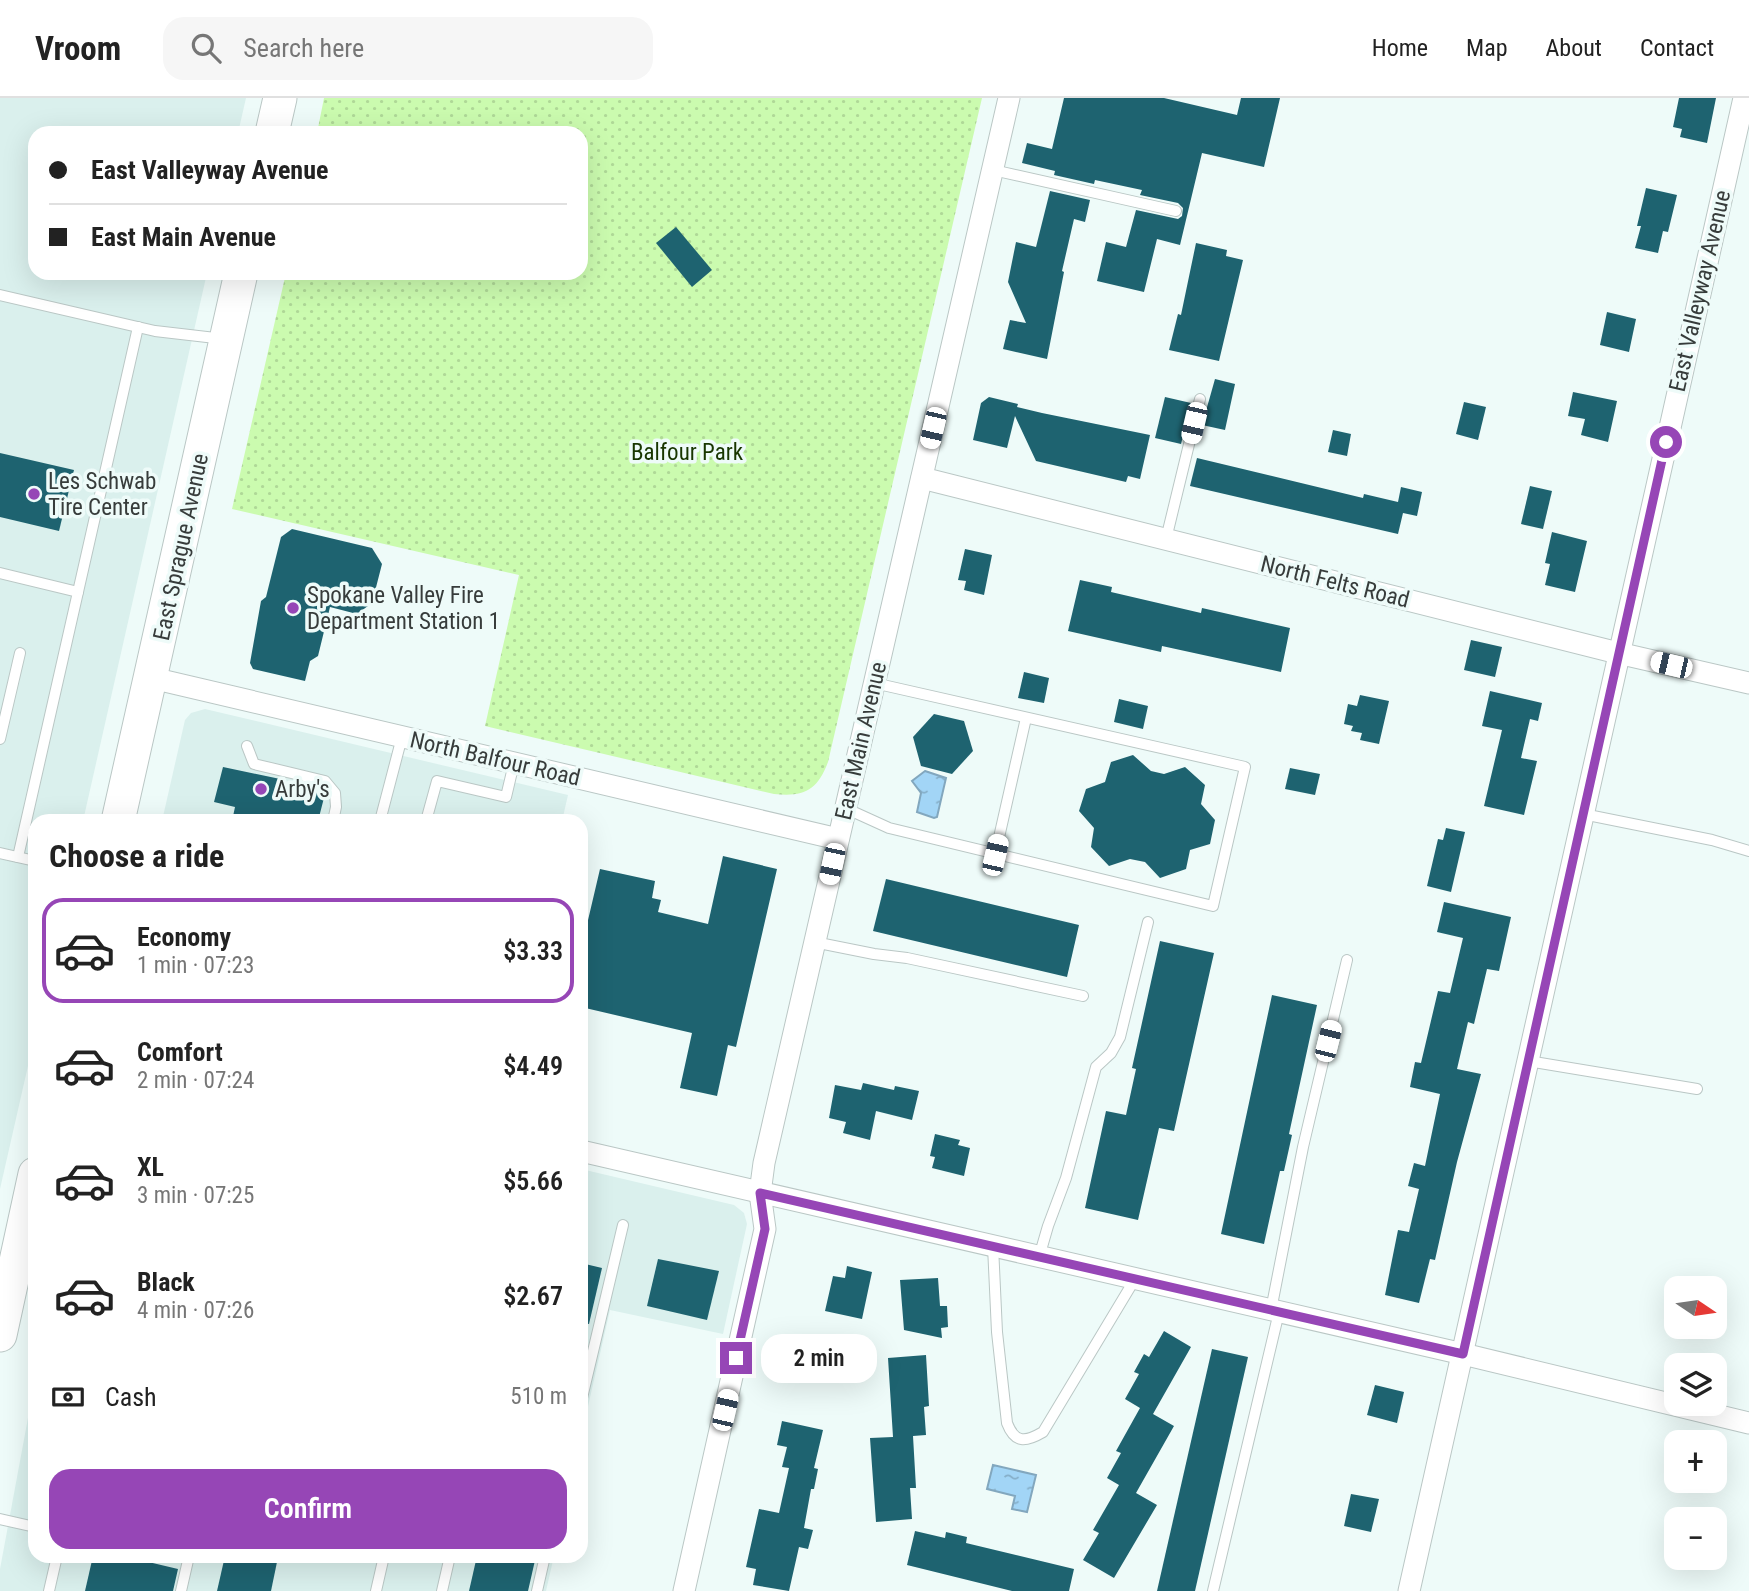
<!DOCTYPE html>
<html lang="en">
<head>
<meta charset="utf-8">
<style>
  body { margin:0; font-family:"Roboto Condensed",sans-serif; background:#f6f6f6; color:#222; height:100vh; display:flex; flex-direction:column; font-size:26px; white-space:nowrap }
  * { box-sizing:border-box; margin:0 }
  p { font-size:23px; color:#767676 }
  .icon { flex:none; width:38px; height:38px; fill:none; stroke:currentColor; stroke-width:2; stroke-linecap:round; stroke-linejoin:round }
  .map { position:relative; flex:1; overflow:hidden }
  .drawer { position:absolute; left:28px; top:716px; width:560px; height:749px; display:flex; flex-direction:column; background:#fff; border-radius:21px; box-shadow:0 7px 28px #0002 }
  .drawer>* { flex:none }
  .banner { position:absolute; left:28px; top:28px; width:560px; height:154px; border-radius:21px; box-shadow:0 7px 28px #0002; display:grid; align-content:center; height:154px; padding:0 21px; background:#fff }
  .needle { width:46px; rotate:103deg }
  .tools { position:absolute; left:1664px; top:1178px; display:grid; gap:14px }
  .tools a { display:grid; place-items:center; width:63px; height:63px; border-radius:14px; background:#fff; box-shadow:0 7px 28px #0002; font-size:35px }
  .end { position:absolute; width:32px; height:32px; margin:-16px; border:9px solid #9646b6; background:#fff; box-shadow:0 0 0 4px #fff }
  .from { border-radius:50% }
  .bubble { position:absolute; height:49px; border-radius:21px; background:#fff; box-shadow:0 7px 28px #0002; font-size:23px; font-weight:600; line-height:49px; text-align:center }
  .car { position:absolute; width:21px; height:42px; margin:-21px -10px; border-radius:9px; box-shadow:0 0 5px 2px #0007; background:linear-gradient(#fff 24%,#345 0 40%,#fff 0 76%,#345 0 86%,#fff 0) }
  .banner b { display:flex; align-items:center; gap:24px; height:66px; font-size:26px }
  .banner b+b { border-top:2px solid #e0e0e0 }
  .banner i { width:18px; height:18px; background:#222 }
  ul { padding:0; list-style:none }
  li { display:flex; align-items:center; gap:21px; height:105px; margin:0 14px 10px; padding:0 7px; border:4px solid transparent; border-radius:21px }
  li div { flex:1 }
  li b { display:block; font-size:26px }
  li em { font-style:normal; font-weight:600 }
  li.current { border-color:#9646b6 }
  li>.icon { width:63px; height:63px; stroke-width:1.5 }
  h2 { padding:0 21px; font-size:32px; line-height:84px }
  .pay { display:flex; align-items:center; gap:18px; height:77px; padding:0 21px; font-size:26px }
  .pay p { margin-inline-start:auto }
  .cta { display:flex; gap:14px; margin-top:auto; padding:14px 21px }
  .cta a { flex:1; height:80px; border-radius:21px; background:#9646b6; color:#fff; font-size:28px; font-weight:600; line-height:80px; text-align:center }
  header { display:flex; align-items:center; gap:42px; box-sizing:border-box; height:98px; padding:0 35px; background:#fff; border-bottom:2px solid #e0e0e0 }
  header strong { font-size:33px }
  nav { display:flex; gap:38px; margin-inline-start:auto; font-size:24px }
  .search { width:490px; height:63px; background:#f6f6f6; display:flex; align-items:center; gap:18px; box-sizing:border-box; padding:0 24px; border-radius:21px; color:#767676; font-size:26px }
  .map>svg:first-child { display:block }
  .built { fill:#daf0ed }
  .park { fill:url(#park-dots) }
  .water { fill:url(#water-ripples); stroke:#82a7be; stroke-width:2 }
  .building { fill:#1e6370 }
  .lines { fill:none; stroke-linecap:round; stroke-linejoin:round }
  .lane-casing { stroke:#bac7c5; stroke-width:12 }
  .street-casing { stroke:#bac7c5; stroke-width:23 }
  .primary-casing { stroke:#bac7c5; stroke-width:35 }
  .lane { stroke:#fff; stroke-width:10 }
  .street { stroke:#fff; stroke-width:21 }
  .primary { stroke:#fff; stroke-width:33 }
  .route { stroke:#9646b6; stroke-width:9 }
  .poi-dot { fill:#9646b6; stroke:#eefbf9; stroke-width:2.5 }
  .labels { text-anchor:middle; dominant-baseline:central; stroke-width:7; stroke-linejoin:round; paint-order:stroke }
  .street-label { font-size:23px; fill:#373c3b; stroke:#eefbf9 }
  .park-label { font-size:23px; fill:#183600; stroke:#eefbf9 }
  .poi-label { font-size:23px; fill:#373c3b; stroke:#eefbf9; text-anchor:start }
</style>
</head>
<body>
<header>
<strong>Vroom</strong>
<div class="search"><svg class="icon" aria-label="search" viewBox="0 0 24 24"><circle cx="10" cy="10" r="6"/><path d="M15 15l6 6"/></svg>Search here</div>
<nav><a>Home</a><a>Map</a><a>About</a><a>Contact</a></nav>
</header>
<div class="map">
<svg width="1749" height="1493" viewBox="0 0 1749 1493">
  <defs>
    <pattern id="park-dots" width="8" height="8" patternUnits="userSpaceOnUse" patternTransform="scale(1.75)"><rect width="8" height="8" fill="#cbfbaf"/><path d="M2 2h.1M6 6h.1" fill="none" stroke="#afd897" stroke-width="1.8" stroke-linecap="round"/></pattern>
    <pattern id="water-ripples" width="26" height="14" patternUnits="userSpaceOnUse" patternTransform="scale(1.75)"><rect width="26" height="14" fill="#a2d5f6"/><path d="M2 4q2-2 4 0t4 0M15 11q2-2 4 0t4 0" fill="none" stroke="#85aec8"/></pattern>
  </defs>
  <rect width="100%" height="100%" fill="#eefbf9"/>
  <g class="built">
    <polygon points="0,0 246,0 238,35 35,35 35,175 207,175 83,723 35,723 35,937 0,1091"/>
    <polygon points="205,611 568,697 562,723 162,723 185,622 191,615"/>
    <polygon points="581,1071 734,1107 744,1115 747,1126 723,1236 610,1212 581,1339"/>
    <polygon points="35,1282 35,1458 554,1458 546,1493 0,1493 0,1471"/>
  </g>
  <path class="park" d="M324 0H982L828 664C817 693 804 699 774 696L485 628 519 477 232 411 286 175H581V35H317Z"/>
  <g class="water">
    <polygon points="925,673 946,680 937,719 934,720 917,714 921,695 912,683"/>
    <polygon points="993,1367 1036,1377 1027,1414 1012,1411 1015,1398 987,1391"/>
  </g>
  <g class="building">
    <polygon points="1064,0 1164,0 1237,17 1241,0 1280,0 1264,69 1202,55 1180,147 1157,141 1144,194 1097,183 1106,144 1126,149 1136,112 1178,121 1182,118 1183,110 1178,105 1140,97 1142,92 1095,82 1094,86 1054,77 1055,73 1022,65 1027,45 1052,51"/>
    <polygon points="1679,0 1716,0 1707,45 1680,39 1682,31 1673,29"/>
    <polygon points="1646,90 1677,97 1668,134 1663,133 1658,155 1635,150 1641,128 1637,128"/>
    <polygon points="1050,93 1090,102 1085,124 1074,121 1062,173 1064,174 1047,261 1003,251 1010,222 1026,225 1008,184 1016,144 1036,149"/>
    <polygon points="676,129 712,172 692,189 656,145"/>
    <polygon points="1196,145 1227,152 1226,158 1243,162 1219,263 1169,252 1178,216 1181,217"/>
    <polygon points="1607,214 1636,221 1629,254 1600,247"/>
    <polygon points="1215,281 1235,286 1225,332 1202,327"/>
    <polygon points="1573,294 1617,303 1608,344 1581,337 1585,321 1568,318"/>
    <polygon points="989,299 1018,306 1017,309 1042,315 1150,337 1140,381 1128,378 1126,384 1036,363 1015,318 1007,350 973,342 981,305"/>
    <polygon points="1165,299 1191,305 1181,346 1155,340"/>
    <polygon points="1464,304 1486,309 1478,342 1456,336"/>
    <polygon points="1333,332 1351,336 1347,358 1328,354"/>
    <polygon points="0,355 74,372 59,433 0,419"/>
    <polygon points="1197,360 1363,400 1364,396 1398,404 1401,389 1422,394 1417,418 1403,415 1398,436 1190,388"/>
    <polygon points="1530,388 1552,393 1543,431 1521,426"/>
    <polygon points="292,431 372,450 382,466 372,505 357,516 330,509 318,558 310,563 305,583 253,571 250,565 261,503 266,499 281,439"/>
    <polygon points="1552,434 1587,443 1575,494 1545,487 1550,466 1545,465"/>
    <polygon points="965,451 992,457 984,497 964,492 966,483 958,482"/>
    <polygon points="1080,482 1112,489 1111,494 1201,515 1202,510 1290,530 1281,574 1162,548 1161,554 1068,533"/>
    <polygon points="1471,542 1502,549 1495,579 1464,572"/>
    <polygon points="1024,574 1049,580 1044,605 1018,600"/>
    <polygon points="1490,593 1542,605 1538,623 1530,621 1521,660 1537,663 1524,717 1484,708 1502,632 1482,628"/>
    <polygon points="1360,597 1389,603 1379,646 1360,642 1362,635 1351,633 1353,628 1344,626 1348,606 1357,608"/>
    <polygon points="1119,601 1148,608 1143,631 1114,624"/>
    <polygon points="934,616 964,623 973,653 952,676 921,668 913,639"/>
    <polygon points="1133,657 1151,673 1164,676 1185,669 1205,687 1201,706 1215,722 1210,746 1190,752 1186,771 1160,780 1145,764 1130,761 1109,768 1091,749 1094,730 1079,713 1086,691 1105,684 1111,664"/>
    <polygon points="223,669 285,682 284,686 325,696 318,723 232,723 235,709 214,704"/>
    <polygon points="1290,670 1320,676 1315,697 1285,691"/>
    <polygon points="1446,730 1465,734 1451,794 1427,788 1438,741 1443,742"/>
    <polygon points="723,758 777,771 736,949 728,947 717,998 680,990 692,935 581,909 581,852 600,771 655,783 652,800 661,802 658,814 708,826"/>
    <polygon points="886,781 1079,827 1067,879 873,833"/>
    <polygon points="1444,804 1511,819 1499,873 1487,871 1474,926 1468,924 1457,971 1481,976 1457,1064 1435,1162 1430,1161 1419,1205 1385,1197 1398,1132 1409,1134 1419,1091 1408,1088 1414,1065 1425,1068 1440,996 1410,989 1415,964 1421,965 1438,893 1450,895 1463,840 1437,834"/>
    <polygon points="1160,843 1214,855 1174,1033 1159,1030 1138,1122 1085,1110 1106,1013 1126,1017 1136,971 1132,970"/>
    <polygon points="1272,897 1317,907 1289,1036 1292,1037 1284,1073 1280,1073 1264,1146 1221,1136"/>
    <polygon points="863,985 894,992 895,988 919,993 912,1022 876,1013 870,1042 843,1035 846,1024 829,1020 835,987 861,992"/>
    <polygon points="935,1036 960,1042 958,1047 970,1050 964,1078 932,1070 935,1059 930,1058"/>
    <polygon points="658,1161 719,1173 707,1222 647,1208"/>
    <polygon points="581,1165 602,1170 589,1226 581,1225"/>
    <polygon points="847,1168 872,1174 862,1221 825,1213 833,1178 845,1180"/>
    <polygon points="938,1180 940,1208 947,1208 948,1229 941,1230 942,1240 904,1232 900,1182"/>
    <polygon points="1164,1233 1191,1249 1153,1316 1174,1328 1136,1395 1157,1407 1114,1480 1083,1462 1099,1435 1093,1432 1119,1387 1107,1380 1121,1355 1116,1353 1140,1310 1125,1301 1139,1276 1134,1274 1144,1256 1149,1259"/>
    <polygon points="1212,1251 1248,1259 1195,1493 1157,1493"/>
    <polygon points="926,1257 929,1308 924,1309 926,1337 913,1338 916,1390 910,1390 912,1421 876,1424 870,1340 893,1339 888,1260"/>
    <polygon points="1375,1287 1404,1294 1397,1325 1367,1317"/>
    <polygon points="782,1323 823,1332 814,1370 818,1371 814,1391 811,1391 804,1430 813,1432 808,1451 799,1449 789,1493 753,1487 756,1471 746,1469 759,1411 779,1415 789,1370 782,1369 787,1349 777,1347"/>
    <polygon points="1351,1396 1379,1401 1371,1434 1344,1428"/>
    <polygon points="915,1433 945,1440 946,1434 967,1439 966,1445 1074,1471 1069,1493 1012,1493 907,1467"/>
    <polygon points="93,1458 123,1458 178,1471 173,1493 85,1493"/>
    <polygon points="225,1458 249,1458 277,1464 271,1493 217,1493"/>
    <polygon points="477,1458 536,1458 528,1493 469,1493"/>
  </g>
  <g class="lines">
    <defs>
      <g id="lane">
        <polyline points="993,72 1176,113"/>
        <polyline points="0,197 155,233 224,241"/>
        <polyline points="1166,441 1200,301"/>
        <polyline points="0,475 78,494 138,229"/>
        <polyline points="0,641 20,555"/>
        <polyline points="247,648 254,666 325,683 335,695 336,709 333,723"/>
        <polyline points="845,710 889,730 1213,808 1245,669 874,585"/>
        <polyline points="1583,716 1712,742 1749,753"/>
        <polyline points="380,723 402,639"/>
        <polyline points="426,723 437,683 506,699 514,665"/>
        <polyline points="0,755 35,763"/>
        <polyline points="995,757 1026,620"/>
        <polyline points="18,759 78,494"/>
        <polyline points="814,844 874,856 907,860 1083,898"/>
        <polyline points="1528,963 1697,991"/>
        <path d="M993 1148 997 1234 1007 1325C1015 1346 1026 1344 1043 1334L1135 1181"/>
        <polyline points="1039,1159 1048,1128 1066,1080 1096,969 1111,955 1120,939 1148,824"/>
        <polyline points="1271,1212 1303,1049 1347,862"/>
        <polyline points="581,1304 623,1127"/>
        <polyline points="0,1421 35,1429"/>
        <polyline points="49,1493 57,1458"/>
        <polyline points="181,1493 189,1458"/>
        <polyline points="376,1493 384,1458"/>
        <polyline points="442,1493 450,1458"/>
        <polyline points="537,1493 545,1458"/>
        <polyline points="1213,1493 1279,1214"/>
      </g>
      <g id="street">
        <polyline points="922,380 1618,555 1749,585"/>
        <polyline points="152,580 838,741"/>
        <polyline points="581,1053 1463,1256 1749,1325"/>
        <polyline points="684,1493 765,1131 760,1095 764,1065 1009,0"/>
        <polyline points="1409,1493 1744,0"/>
      </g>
      <g id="primary">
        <polyline points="272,35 280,0"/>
        <polyline points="118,723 241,175"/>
        <polyline points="0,1237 35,1076"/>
      </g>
    </defs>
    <use href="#lane" class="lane-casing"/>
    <use href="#street" class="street-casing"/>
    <use href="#primary" class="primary-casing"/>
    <use href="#lane" class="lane"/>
    <use href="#street" class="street"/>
    <use href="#primary" class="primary"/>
  </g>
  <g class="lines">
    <polyline class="route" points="736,1260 765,1131 760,1095 1463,1256 1666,344"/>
  </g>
  <g class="poi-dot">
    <circle cx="34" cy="396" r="7"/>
    <circle cx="293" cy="510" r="7"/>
    <circle cx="261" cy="691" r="7"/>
  </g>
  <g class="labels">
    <g class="street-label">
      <text transform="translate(1700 193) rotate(-77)">East Valleyway Avenue</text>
      <text transform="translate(181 449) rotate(-78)">East Sprague Avenue</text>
      <text transform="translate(1335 484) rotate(14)">North Felts Road</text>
      <text transform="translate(861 643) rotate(-77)">East Main Avenue</text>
      <text transform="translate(495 661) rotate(13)">North Balfour Road</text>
    </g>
    <g class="park-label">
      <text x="687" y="354">Balfour Park</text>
    </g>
    <g class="poi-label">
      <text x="48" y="383">Les Schwab<tspan x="48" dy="26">Tire Center</tspan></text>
      <text x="307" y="497">Spokane Valley Fire<tspan x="307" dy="26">Department Station 1</tspan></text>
      <text x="275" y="691">Arby's</text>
    </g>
  </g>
</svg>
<div class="tools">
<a><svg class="needle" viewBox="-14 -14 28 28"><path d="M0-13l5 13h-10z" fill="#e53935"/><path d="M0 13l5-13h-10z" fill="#767676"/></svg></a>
<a><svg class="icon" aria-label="layers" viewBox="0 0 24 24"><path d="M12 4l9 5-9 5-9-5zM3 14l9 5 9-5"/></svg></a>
<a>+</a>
<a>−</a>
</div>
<i class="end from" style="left:1666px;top:344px"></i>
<i class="end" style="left:736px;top:1260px"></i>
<div class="bubble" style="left:761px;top:1236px;width:116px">2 min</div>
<i class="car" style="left:1194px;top:325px;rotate:193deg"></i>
<i class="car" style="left:933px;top:330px;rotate:193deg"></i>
<i class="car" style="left:1671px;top:567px;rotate:283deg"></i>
<i class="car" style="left:995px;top:757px;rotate:13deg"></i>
<i class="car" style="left:832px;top:766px;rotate:192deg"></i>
<i class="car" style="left:1328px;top:943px;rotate:14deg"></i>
<i class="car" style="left:725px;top:1312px;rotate:13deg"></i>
<div class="banner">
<b><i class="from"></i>East Valleyway Avenue</b>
<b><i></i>East Main Avenue</b>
</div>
<section class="drawer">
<h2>Choose a ride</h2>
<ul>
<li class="current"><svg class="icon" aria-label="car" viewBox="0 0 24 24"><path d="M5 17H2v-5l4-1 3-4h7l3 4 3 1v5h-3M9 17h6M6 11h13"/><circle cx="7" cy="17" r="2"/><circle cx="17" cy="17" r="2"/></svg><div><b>Economy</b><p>1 min · 07:23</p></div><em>$3.33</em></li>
<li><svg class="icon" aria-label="car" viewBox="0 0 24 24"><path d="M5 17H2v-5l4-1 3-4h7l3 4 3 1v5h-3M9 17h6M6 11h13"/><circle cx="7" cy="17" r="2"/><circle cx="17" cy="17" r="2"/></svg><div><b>Comfort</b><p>2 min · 07:24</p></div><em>$4.49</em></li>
<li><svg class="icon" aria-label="car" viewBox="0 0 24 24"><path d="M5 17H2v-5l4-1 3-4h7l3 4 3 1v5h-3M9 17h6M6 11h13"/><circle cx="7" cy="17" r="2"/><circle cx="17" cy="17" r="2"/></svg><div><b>XL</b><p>3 min · 07:25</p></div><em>$5.66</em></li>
<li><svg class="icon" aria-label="car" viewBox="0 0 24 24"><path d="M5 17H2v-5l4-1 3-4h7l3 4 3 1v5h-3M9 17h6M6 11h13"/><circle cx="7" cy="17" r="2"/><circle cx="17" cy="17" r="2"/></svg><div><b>Black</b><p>4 min · 07:26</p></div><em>$2.67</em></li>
</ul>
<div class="pay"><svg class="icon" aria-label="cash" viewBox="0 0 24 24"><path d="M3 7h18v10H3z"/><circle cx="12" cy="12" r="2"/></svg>Cash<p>510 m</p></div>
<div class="cta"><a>Confirm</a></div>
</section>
</div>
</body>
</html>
